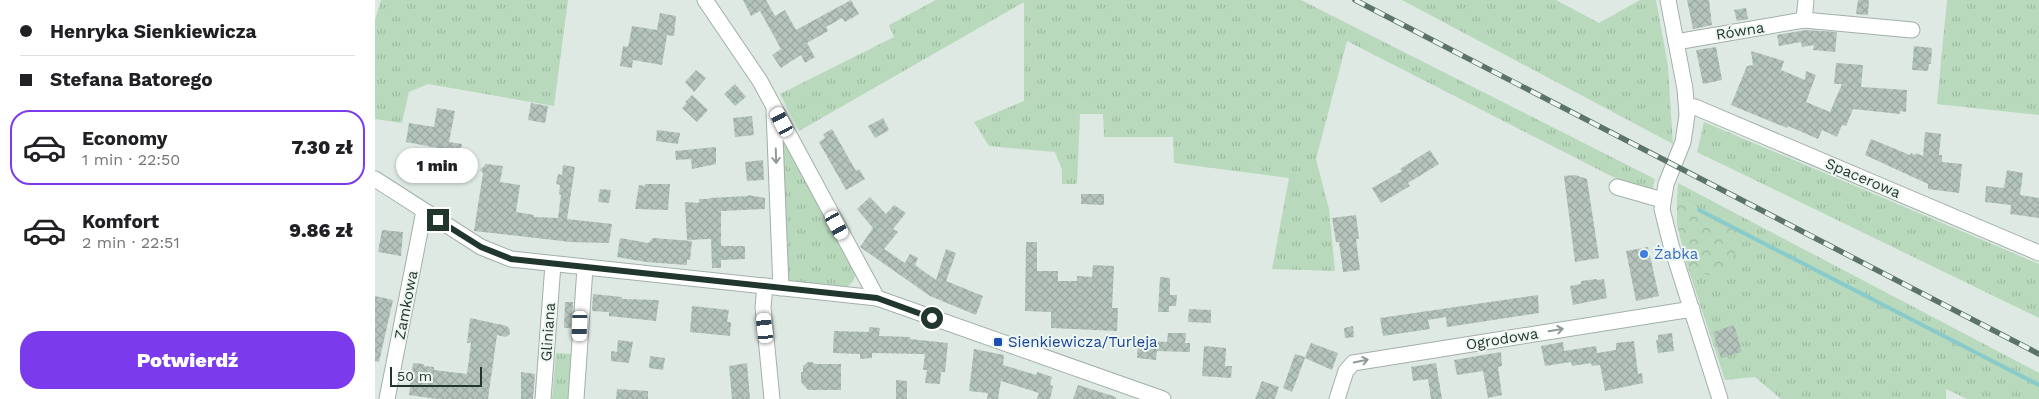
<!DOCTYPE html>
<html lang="pl">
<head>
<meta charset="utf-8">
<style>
  body { margin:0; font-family:"Work Sans",sans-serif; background:#f2f2f2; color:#202124; height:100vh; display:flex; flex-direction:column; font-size:19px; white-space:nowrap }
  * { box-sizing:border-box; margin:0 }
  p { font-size:16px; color:#757577 }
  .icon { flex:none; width:28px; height:28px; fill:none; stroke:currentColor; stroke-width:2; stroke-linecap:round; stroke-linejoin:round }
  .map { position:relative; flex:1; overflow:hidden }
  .panel { display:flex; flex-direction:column; background:#fff; width:375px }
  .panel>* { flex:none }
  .hud { display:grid; align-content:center; height:110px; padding:0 20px; background:#fff }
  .scale { position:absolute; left:15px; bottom:12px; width:92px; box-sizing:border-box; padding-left:5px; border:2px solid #21372e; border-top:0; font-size:14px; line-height:18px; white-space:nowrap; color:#21372e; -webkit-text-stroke:4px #eef6f1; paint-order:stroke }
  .end { position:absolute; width:22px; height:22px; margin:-11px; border:6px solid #21372e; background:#fff; box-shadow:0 0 0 2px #fff }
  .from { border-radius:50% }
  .bubble { position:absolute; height:35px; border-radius:18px; background:#fff; box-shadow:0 1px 4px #0004; font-size:16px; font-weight:800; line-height:35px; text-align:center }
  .car { position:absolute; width:15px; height:30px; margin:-15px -8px; border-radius:6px; box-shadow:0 0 4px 1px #0007; background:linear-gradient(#fff 24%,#345 0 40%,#fff 0 76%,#345 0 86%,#fff 0) }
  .hud b { display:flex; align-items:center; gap:18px; height:48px; font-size:19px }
  .hud b+b { border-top:1px solid #e0e0e0 }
  .hud i { width:12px; height:12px; background:#202124 }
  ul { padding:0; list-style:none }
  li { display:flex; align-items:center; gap:15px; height:75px; margin:0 10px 8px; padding:0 10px; border:2px solid transparent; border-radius:20px }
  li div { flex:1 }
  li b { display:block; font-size:19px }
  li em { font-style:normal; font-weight:800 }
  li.active { border-color:#7c3aed }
  li>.icon { width:45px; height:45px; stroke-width:1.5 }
  .primary-button { display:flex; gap:10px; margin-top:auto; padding:10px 20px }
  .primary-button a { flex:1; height:58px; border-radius:20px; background:#7c3aed; color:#fff; font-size:20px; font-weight:800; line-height:58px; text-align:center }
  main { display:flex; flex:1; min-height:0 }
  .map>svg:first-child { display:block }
  .grass { fill:url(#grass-tufts) }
  .forest { fill:url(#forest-crowns) }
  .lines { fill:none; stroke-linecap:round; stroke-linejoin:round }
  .stream { stroke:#89cacb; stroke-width:4 }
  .building { fill:url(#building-cross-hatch) }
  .minor-casing { stroke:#a2b0a9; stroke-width:17 }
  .minor { stroke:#fff; stroke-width:15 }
  .rail-casing { stroke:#5b7369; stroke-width:5.5 }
  .rail { stroke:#eef6f1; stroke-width:4; stroke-dasharray:11; stroke-linecap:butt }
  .oneway { stroke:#909b96 }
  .route { stroke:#21372e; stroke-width:6 }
  .shop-dot { fill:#3f7fe0; stroke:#eef6f1; stroke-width:2 }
  .transit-dot { fill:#1a4fb4; stroke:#eef6f1; stroke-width:2 }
  .labels { text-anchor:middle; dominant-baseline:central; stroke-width:4; stroke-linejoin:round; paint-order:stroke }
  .street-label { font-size:15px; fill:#21372e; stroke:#eef6f1 }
  .shop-label { font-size:15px; fill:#366cbe; stroke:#eef6f1; text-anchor:start }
  .transit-label { font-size:15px; fill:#164399; stroke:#eef6f1; text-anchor:start }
</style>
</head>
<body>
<main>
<section class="panel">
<div class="hud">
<b><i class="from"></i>Henryka Sienkiewicza</b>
<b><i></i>Stefana Batorego</b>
</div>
<ul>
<li class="active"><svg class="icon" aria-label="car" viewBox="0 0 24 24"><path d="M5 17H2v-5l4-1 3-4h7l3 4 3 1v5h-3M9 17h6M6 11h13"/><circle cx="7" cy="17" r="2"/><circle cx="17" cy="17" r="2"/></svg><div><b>Economy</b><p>1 min · 22:50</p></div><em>7.30 zł</em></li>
<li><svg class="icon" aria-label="car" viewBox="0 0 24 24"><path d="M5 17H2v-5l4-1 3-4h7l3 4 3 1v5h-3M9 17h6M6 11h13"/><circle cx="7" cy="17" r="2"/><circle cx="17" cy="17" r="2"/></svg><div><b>Komfort</b><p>2 min · 22:51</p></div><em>9.86 zł</em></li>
</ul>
<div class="primary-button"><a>Potwierdź</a></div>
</section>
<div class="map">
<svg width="1664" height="399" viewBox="0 0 1664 399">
  <defs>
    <pattern id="grass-tufts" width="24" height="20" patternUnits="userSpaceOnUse" patternTransform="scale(1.25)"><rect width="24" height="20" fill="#b8d9bc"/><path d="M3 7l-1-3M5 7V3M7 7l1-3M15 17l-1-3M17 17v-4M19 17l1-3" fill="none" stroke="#9ebba2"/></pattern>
    <pattern id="forest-crowns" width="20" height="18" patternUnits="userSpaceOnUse" patternTransform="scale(1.25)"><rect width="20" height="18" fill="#b8d9bc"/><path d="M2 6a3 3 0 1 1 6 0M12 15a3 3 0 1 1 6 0" fill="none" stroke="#9ebba2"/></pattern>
    <pattern id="building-cross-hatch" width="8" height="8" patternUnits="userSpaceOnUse" patternTransform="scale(1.25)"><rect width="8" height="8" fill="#b4c3bb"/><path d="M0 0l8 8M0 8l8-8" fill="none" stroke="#9aa8a1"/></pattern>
  </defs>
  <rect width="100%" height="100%" fill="#dee9e3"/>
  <g class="grass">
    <polygon points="6,0 193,0 179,106 53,84 34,92 27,123 0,119 0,20"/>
    <polygon points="561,0 926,0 1280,179 1277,191 1240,178 972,41 941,159 954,209 960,271 897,269 914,178 799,163 798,137 729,137 728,114 705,114 702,184 687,184 687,170 680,152 614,146 599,122 649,101 649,2 424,131 405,94 519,37 514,25"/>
    <polygon points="1027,0 1181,0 1224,23 1265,0 1281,0 1293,66 1298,144"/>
    <polygon points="1572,0 1664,0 1664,115 1562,104"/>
    <polygon points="1329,122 1664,264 1664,318 1322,152"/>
    <polygon points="407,140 409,140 481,274 478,281 472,287 416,282 412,277"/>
    <polygon points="1303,183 1664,373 1664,399 1592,399 1571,389 1571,399 1406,399 1380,377 1350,380 1313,268 1339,276 1367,232 1302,198"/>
    <polygon points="181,353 197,354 195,399 177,399"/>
  </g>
  <path class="forest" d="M1302 198 1367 232C1363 244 1356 276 1340 276 1332 276 1321 270 1313 268L1302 225Z"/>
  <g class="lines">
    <polyline class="stream" points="1324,210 1664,385"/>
  </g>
  <g class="building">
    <polygon points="368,0 391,0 400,16 410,10 421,30 476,0 484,14 470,22 467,18 451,27 453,31 432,43 440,57 430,63 426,55 406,68 397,55 406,49 385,11 376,16"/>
    <polygon points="1312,0 1334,0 1337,25 1318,29"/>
    <polygon points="1483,0 1494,0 1493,15 1481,14"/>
    <polygon points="1371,8 1373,19 1362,21 1359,10"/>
    <polygon points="285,13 301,16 299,36 292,35 287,65 258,60 257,68 245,66 248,46 253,47 257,26 282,30"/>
    <polygon points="1431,30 1462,32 1460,52 1438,50 1439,45 1427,47 1426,42 1404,46 1402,35"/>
    <polygon points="1539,46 1557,48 1556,64 1554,64 1553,71 1537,70"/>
    <polygon points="1341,47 1347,80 1328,84 1321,50"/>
    <polygon points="1376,51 1409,61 1406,70 1430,80 1431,71 1441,75 1431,102 1455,112 1467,84 1459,84 1461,63 1488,65 1486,87 1532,90 1531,112 1525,111 1525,114 1478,109 1471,126 1467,125 1462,137 1447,130 1443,139 1413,126 1412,128 1356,105 1372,66 1378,65"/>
    <polygon points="321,70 331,78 319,92 310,82"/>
    <polygon points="360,84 371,97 360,106 349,94"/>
    <polygon points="317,95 333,110 322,122 307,108 312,103 310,102"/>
    <polygon points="156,103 173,106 170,123 153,120"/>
    <polygon points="62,108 80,111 74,142 87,144 83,165 61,162 63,148 31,142 34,123 59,127"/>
    <polygon points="377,116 379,135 360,137 358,118"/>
    <polygon points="508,118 514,130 500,138 493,126"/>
    <polygon points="457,129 481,171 484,169 490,179 471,190 444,142 450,138 448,134"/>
    <polygon points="282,130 305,133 303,144 281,141"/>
    <polygon points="1550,132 1566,134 1564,155 1567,155 1567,162 1587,164 1584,193 1553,189 1553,184 1490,155 1496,139 1535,155 1536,153 1540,155 1541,153 1548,156"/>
    <polygon points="341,147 341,164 317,169 316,159 301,160 300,151"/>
    <polygon points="1055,150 1064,164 1033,183 1035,186 1006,203 997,188 1027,171 1025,169"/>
    <polygon points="388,160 389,180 372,181 370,162"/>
    <polygon points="111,164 128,166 125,182 145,185 141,212 159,215 159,217 183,218 186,195 184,194 185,185 181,184 183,174 187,175 188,165 200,167 192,219 237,224 234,243 196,242 99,231 108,173 105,170"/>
    <polygon points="1632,170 1648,173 1645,195 1664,198 1664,218 1635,214 1636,205 1610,202 1611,186 1629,188"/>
    <polygon points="1200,175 1212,179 1224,258 1200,262 1189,176"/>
    <polygon points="270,184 295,184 293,210 260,209 264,185 270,186"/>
    <polygon points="225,189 236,190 234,203 223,202"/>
    <polygon points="706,194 729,194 729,205 706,204"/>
    <polygon points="373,195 390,198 390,209 346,211 346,246 370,246 370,259 346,260 346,268 337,268 336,239 312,240 310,202 324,203 324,199 334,199 334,198 373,196"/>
    <polygon points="495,197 511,214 519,205 531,213 518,229 523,232 509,249 530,263 535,254 543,258 540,265 561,280 571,249 581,253 571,281 608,296 601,315 555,296 485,247 498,228 482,209"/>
    <polygon points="981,215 984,239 981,239 985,270 968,272 964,242 961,242 957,218"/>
    <polygon points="7,230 28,232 26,256 3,252"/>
    <polygon points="245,238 273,243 278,238 317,241 315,260 312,260 312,265 271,262 242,257"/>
    <polygon points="651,242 662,242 662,271 683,271 683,281 702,281 702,276 717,277 718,265 739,266 737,308 743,308 742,331 676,328 676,312 650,311"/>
    <polygon points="1273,247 1284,296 1261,301 1251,251"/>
    <polygon points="785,277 795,278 795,295 802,295 801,306 794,306 794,312 783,312"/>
    <polygon points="1222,279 1222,280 1229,279 1232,298 1198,305 1195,286 1206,284 1206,281"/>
    <polygon points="218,294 247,297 247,299 284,300 281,321 234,316 234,312 217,311"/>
    <polygon points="1163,295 1164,313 1072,327 1071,317 1053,320 1055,329 1008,336 1005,318"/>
    <polygon points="0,296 18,300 4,362 0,361"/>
    <polygon points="190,302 198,302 196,328 189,328"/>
    <polygon points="317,306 354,310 352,322 356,322 355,336 315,332"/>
    <polygon points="814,309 836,310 836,323 813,322"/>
    <polygon points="95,318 132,326 135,330 135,334 131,337 122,335 113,399 62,399 34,395 38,363 49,364 49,366 59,367 59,370 92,374 96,343 92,343"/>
    <polygon points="1359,325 1367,352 1346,358 1338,332"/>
    <polygon points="978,326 979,337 970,338 969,328"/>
    <polygon points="494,327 505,328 504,336 535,337 535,339 573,343 570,372 566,372 565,384 550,383 552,370 548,370 550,354 497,353 497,358 485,359 485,354 458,353 459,331 494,332"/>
    <polygon points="793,333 811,333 810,343 815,343 815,352 782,351 781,360 762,358 763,340 792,342"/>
    <polygon points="1297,333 1299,351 1283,353 1281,340 1283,340 1283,335"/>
    <polygon points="243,340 258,342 254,363 236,361 236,351 242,352"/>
    <polygon points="1259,341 1263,374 1267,373 1268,383 1230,391 1225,365 1217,366 1216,363 1197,366 1196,362 1170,366 1166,346 1188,342 1189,351 1221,346 1222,353 1241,350 1241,343"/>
    <polygon points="936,343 963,353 957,370 930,358 917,392 908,388 920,354 930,357"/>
    <polygon points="829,346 851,348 850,366 857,366 856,378 827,376"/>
    <polygon points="599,349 629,355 628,365 661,375 662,372 677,377 675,385 678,386 675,399 662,399 664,393 626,381 623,399 612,399 613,393 594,391"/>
    <polygon points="1126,352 1127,366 1123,367 1127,395 1113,398 1108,371 1082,375 1079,360"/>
    <polygon points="275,356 290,358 288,370 274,368"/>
    <polygon points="433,362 437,362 440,364 466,364 466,390 433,390 426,382 426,372 428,372 428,366"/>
    <polygon points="372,363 375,399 357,399 354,366"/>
    <polygon points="1061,363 1067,399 1056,399 1053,379 1038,381 1036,367"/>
    <polygon points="146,372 160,374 158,399 146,399"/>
    <polygon points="521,380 532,381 532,399 521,399"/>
    <polygon points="887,381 904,387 900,399 880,399"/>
    <polygon points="703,385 741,397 741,399 698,399"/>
    <polygon points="242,389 273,391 273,399 241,399"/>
  </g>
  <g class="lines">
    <defs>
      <g id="minor">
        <polyline points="330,0 385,81 502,298"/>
        <polyline points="1293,0 1310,89 1312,115 1308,142 1291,184 1287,209 1296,245 1345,399"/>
        <polyline points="1429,20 1431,0"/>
        <polyline points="1301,42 1429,20 1537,30"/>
        <polyline points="1312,106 1320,107 1664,253"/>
        <polyline points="399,111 406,288"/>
        <polyline points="0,179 106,247 136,259 502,298 788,399"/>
        <polyline points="1242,187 1287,200"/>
        <polyline points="390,286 388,307 397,399"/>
        <polyline points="12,399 49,211"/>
        <polyline points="168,399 178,264"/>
        <polyline points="201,399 210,268"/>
        <polyline points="962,399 971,371 978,363 1317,309"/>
      </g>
    </defs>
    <use href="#minor" class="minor-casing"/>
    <use href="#minor" class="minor"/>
    <defs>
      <polyline id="rail" points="980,0 1664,354"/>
    </defs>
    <use href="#rail" class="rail-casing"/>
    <use href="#rail" class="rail"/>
  </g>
  <defs><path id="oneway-shaft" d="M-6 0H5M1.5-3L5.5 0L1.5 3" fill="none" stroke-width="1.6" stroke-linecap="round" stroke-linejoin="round" transform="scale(1.25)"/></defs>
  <g class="oneway">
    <use href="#oneway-shaft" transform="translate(401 156) rotate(88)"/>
    <use href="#oneway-shaft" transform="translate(1181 330) rotate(-9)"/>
    <use href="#oneway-shaft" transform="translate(986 361) rotate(-11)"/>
  </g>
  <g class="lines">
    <polyline class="route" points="63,220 106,247 136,259 502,298 557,318"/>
  </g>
  <circle class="shop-dot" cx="1269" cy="254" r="5"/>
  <rect class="transit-dot" x="618" y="337" width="10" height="10" rx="2.5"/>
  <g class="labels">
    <g class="street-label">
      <text transform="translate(1365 31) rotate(-9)">Równa</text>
      <text transform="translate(1488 178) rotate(23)">Spacerowa</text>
      <text transform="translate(31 305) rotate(-79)">Zamkowa</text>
      <text transform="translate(173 332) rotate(-86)">Gliniana</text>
      <text transform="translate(1127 339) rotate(-9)">Ogrodowa</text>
    </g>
    <g class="shop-label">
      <text x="1279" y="254">Żabka</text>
    </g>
    <g class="transit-label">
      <text x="633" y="342">Sienkiewicza/Turleja</text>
    </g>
  </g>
</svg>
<div class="scale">50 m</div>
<i class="end from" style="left:557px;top:318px"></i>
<i class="end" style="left:63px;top:220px"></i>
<div class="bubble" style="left:21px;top:148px;width:82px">1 min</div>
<i class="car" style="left:407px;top:122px;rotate:332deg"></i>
<i class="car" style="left:462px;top:225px;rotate:151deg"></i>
<i class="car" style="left:205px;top:326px;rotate:182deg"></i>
<i class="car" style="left:390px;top:328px;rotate:354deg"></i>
</div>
</main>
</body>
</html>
